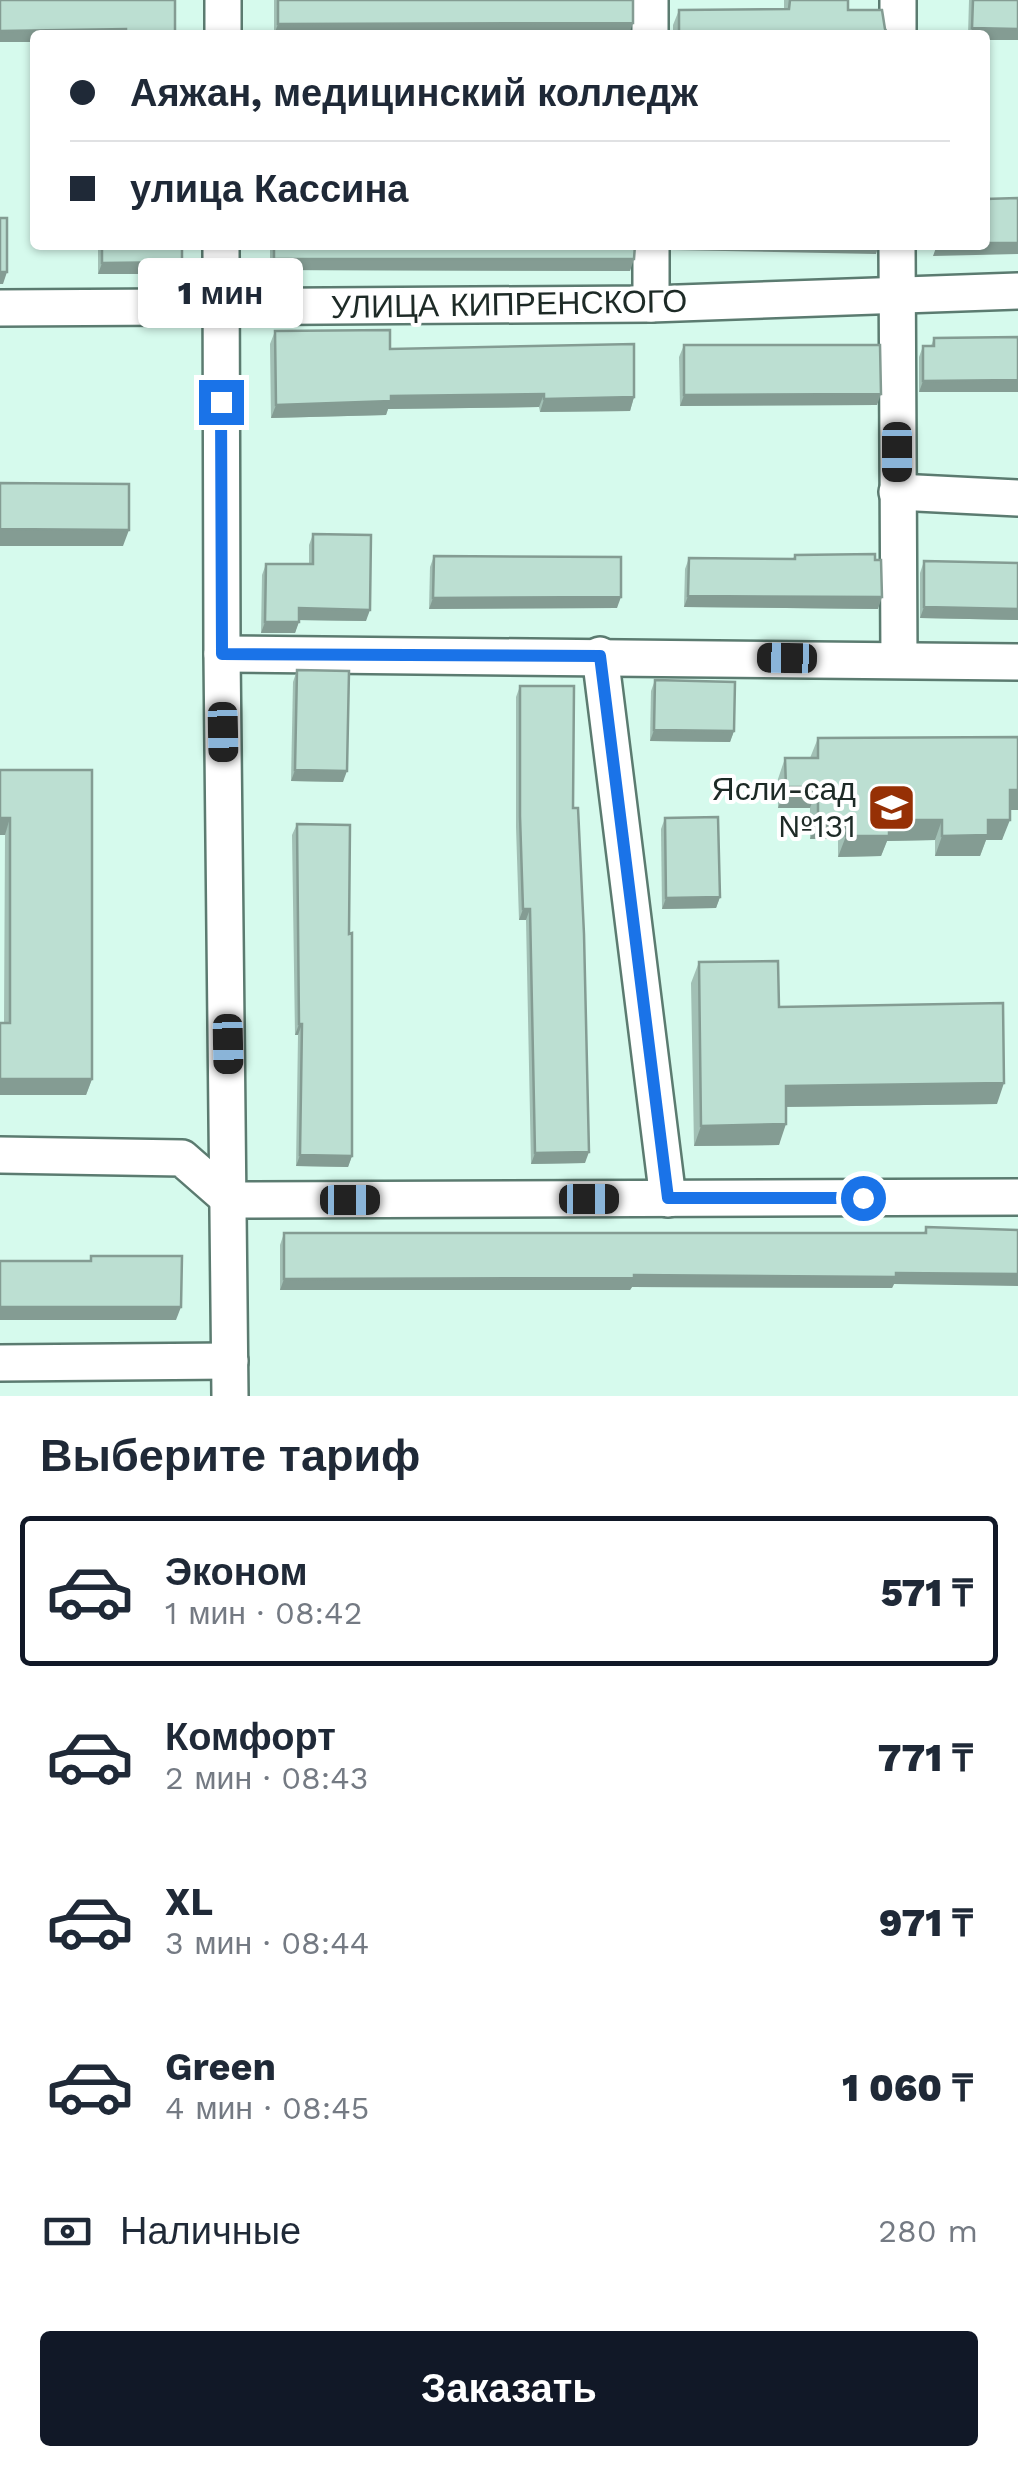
<!DOCTYPE html>
<html lang="ru">
<head>
<meta charset="utf-8">
<style>
  body { margin:0; font-family:"Work Sans",sans-serif; background:#f6f6f7; color:#1f2937; height:100vh; display:flex; flex-direction:column; font-size:38px; white-space:nowrap }
  * { box-sizing:border-box; margin:0 }
  p { font-size:32px; color:#747a83 }
  .icon { flex:none; width:55px; height:55px; fill:none; stroke:currentColor; stroke-width:2; stroke-linecap:round; stroke-linejoin:round }
  .map { position:relative; height:1396px; overflow:hidden }
  .panel { display:flex; flex-direction:column; background:#fff; flex:1 }
  .panel>* { flex:none }
  .banner { position:absolute; left:30px; top:30px; width:960px; height:220px; border-radius:10px; box-shadow:0 2px 8px #0004; display:grid; align-content:center; height:220px; padding:0 40px; background:#fff }
  .end { position:absolute; width:45px; height:45px; margin:-22px; border:12px solid #1a73e8; background:#fff; box-shadow:0 0 0 5px #fff }
  .from { border-radius:50% }
  .bubble { position:absolute; height:70px; border-radius:10px; background:#fff; box-shadow:0 2px 8px #0004; font-size:32px; font-weight:800; line-height:70px; text-align:center }
  .car { position:absolute; width:30px; height:60px; margin:-30px -15px; border-radius:12px; box-shadow:0 0 8px 2px #0007; background:linear-gradient(#222 24%,#8ab4d8 0 40%,#222 0 76%,#8ab4d8 0 86%,#222 0) }
  .banner b { display:flex; align-items:center; gap:35px; height:95px; font-size:38px }
  .banner b+b { border-top:2px solid #e0e1e3 }
  .banner i { width:25px; height:25px; background:#1f2937 }
  ul { padding:0; list-style:none }
  li { display:flex; align-items:center; gap:30px; height:150px; margin:0 20px 15px; padding:0 20px; border:5px solid transparent; border-radius:10px }
  li div { flex:1 }
  li b { display:block; font-size:38px }
  li em { font-style:normal; font-weight:800 }
  li.active { border-color:#111827 }
  li>.icon { width:90px; height:90px; stroke-width:1.5 }
  h2 { padding:0 40px; font-size:45px; line-height:120px }
  .pay { display:flex; align-items:center; gap:25px; height:110px; padding:0 40px; font-size:38px }
  .pay p { margin-inline-start:auto }
  .cta { display:flex; gap:20px; margin-top:auto; padding:20px 40px }
  .cta a { flex:1; height:115px; border-radius:10px; background:#111827; color:#fff; font-size:40px; font-weight:800; line-height:115px; text-align:center }
  .map>svg:first-child { display:block }
  .lines { fill:none; stroke-linecap:round; stroke-linejoin:round }
  .minor-casing { stroke:#5b7b70; stroke-width:40 }
  .minor { stroke:#fff; stroke-width:35 }
  .wall { fill:#a2c0b5 }
  .shaded-wall { fill:#849c93 }
  .building { fill:#bcdfd2; stroke:#849c93; stroke-width:2.5 }
  .route { stroke:#1a73e8; stroke-width:12 }
  .labels { text-anchor:middle; dominant-baseline:central; stroke-width:8; stroke-linejoin:round; paint-order:stroke }
  .street-label { font-size:32px; fill:#1d2a26; stroke:#fff }
  .poi-label { font-size:32px; fill:#1d2a26; stroke:#fff; text-anchor:end }
</style>
</head>
<body>
<div class="map">
<svg width="1018" height="1396" viewBox="0 0 1018 1396">
  <rect width="100%" height="100%" fill="#d6faed"/>
  <g class="lines">
    <defs>
      <g id="minor">
        <polyline points="650,0 650,35"/>
        <polyline points="223,35 223,0"/>
        <polyline points="898,35 898,0"/>
        <polyline points="221,245 222,654 230,1396"/>
        <polyline points="651,245 651,304"/>
        <polyline points="897,245 899,659"/>
        <polyline points="0,308 651,304 1018,291"/>
        <polyline points="897,492 1018,498"/>
        <polyline points="222,654 1018,662"/>
        <polyline points="600,655 668,1199"/>
        <polyline points="0,1155 182,1158 230,1200 1018,1197"/>
        <polyline points="0,1363 230,1361"/>
      </g>
    </defs>
    <use href="#minor" class="minor-casing"/>
    <use href="#minor" class="minor"/>
  </g>
  <g class="wall">
    <polygon points="274,0 633,0 629,34 274,35"/>
    <polygon points="784,0 848,0 848,10 885,29 889,35 673,35 673,25 679,10 784,9"/>
    <polygon points="969,0 1018,0 1018,40 985,40 985,35 968,35"/>
    <polygon points="98,245 182,245 182,262 178,274 98,274"/>
    <polygon points="270,245 635,245 630,271 270,270"/>
    <polygon points="275,331 390,349 634,397 630,411 540,412 539,407 388,409 386,415 271,418 270,344"/>
    <polygon points="1018,337 919,392 919,357 923,346 931,346 934,338"/>
    <polygon points="684,345 877,405 680,406 679,357"/>
    <polygon points="313,534 366,621 299,620 295,633 261,633 262,575 266,564 309,564 309,545"/>
    <polygon points="795,555 878,609 684,607 685,569 689,558 793,559"/>
    <polygon points="434,556 617,608 429,609 430,567"/>
    <polygon points="924,561 1018,563 1018,620 920,618 920,573"/>
    <polygon points="297,670 343,782 291,781 293,682"/>
    <polygon points="655,680 734,731 730,742 650,741 651,691"/>
    <polygon points="520,686 573,808 585,1163 531,1164 526,920 519,920 516,827 516,697"/>
    <polygon points="818,738 1018,810 1010,810 1002,840 986,840 980,856 935,856 935,840 887,841 881,856 838,857 838,839 810,839 810,808 778,808 778,779 785,758 810,758"/>
    <polygon points="0,770 92,1079 86,1095 4,1023 5,835 0,835"/>
    <polygon points="665,818 720,897 716,908 662,909 661,829"/>
    <polygon points="297,824 349,934 352,1156 348,1167 296,1166 298,1035 295,1035 292,835"/>
    <polygon points="699,962 779,1007 997,1104 786,1107 779,1145 694,1146 691,983"/>
    <polygon points="926,1227 1018,1230 894,1284 892,1288 632,1287 630,1290 280,1290 280,1245 284,1233 924,1233"/>
  </g>
  <g class="shaded-wall">
    <polygon points="633,23 629,34 274,35 278,24"/>
    <polygon points="972,28 1018,29 1018,40 985,40 985,35 970,35"/>
    <polygon points="126,29 124,35 35,35 35,42 0,42 0,31"/>
    <polygon points="985,243 1018,243 1018,254 933,256 937,245 985,245"/>
    <polygon points="674,245 879,245 876,254 672,250"/>
    <polygon points="274,259 634,259 630,271 270,270"/>
    <polygon points="182,262 178,274 98,274 102,263"/>
    <polygon points="0,272 7,272 3,284 0,284"/>
    <polygon points="1018,380 1018,392 919,392 923,381"/>
    <polygon points="544,394 539,407 388,409 386,415 271,418 276,405 391,396"/>
    <polygon points="881,394 877,405 680,406 684,395"/>
    <polygon points="634,397 630,411 540,412 544,399"/>
    <polygon points="0,529 129,530 123,546 0,546"/>
    <polygon points="688,596 882,597 878,609 684,607"/>
    <polygon points="621,597 617,608 429,609 433,598"/>
    <polygon points="924,607 1018,609 1018,620 920,618"/>
    <polygon points="299,608 370,610 366,621 295,620"/>
    <polygon points="265,622 299,622 295,633 261,633"/>
    <polygon points="654,730 734,731 730,742 650,741"/>
    <polygon points="295,770 347,771 343,782 291,781"/>
    <polygon points="786,787 818,787 810,808 778,808"/>
    <polygon points="1010,790 1018,790 1018,810 1002,810"/>
    <polygon points="0,818 10,818 5,835 0,835"/>
    <polygon points="818,818 846,818 838,839 810,839"/>
    <polygon points="889,820 942,820 935,840 887,841 881,856 838,857 846,836"/>
    <polygon points="988,820 1010,820 1002,840 986,840 980,856 935,856 942,836"/>
    <polygon points="720,897 716,908 662,909 666,898"/>
    <polygon points="523,909 530,909 526,920 519,920"/>
    <polygon points="299,1024 302,1024 298,1035 295,1035"/>
    <polygon points="0,1079 92,1079 86,1095 0,1095"/>
    <polygon points="1004,1083 997,1104 778,1107 786,1086"/>
    <polygon points="786,1124 779,1145 694,1146 701,1126"/>
    <polygon points="589,1152 585,1163 531,1164 535,1153"/>
    <polygon points="300,1155 352,1156 348,1167 296,1166"/>
    <polygon points="896,1273 1018,1274 1018,1286 894,1284 892,1288 632,1287 630,1290 280,1290 284,1279"/>
    <polygon points="0,1307 181,1307 176,1320 0,1320"/>
  </g>
  <g class="building">
    <polygon points="0,0 175,0 175,35 126,35 126,29 0,31"/>
    <polygon points="278,0 633,0 633,23 278,24"/>
    <polygon points="790,0 848,0 848,10 882,10 885,29 889,35 679,35 679,10 789,9"/>
    <polygon points="973,0 1018,0 1018,29 972,28"/>
    <polygon points="1018,198 1018,243 985,243 985,199"/>
    <rect x="0" y="218" width="7" height="54"/>
    <polygon points="102,245 182,245 182,262 102,263"/>
    <polygon points="274,245 635,245 634,259 274,259"/>
    <polygon points="390,330 390,349 634,344 634,397 544,399 544,394 391,396 391,401 276,405 275,331"/>
    <polygon points="1018,337 1018,380 923,381 923,346 934,346 934,338"/>
    <polygon points="684,345 880,345 881,394 684,395"/>
    <polygon points="0,483 129,484 129,530 0,529"/>
    <polygon points="313,534 371,535 370,610 299,608 299,622 265,622 266,564 313,564"/>
    <polygon points="875,554 875,560 881,560 882,597 688,596 689,558 795,559 795,555"/>
    <polygon points="434,556 621,557 621,597 433,598"/>
    <polygon points="924,561 1018,563 1018,609 924,607"/>
    <polygon points="297,670 349,671 347,771 295,770"/>
    <polygon points="655,680 735,682 734,731 654,730"/>
    <polygon points="520,686 574,686 573,808 578,808 584,934 589,1152 535,1153 530,909 523,909 520,816"/>
    <polygon points="1018,737 1018,790 1010,790 1010,820 988,820 988,835 942,836 942,820 889,820 889,836 846,836 846,818 818,818 818,787 786,787 785,758 818,758 818,738"/>
    <polygon points="0,770 92,770 92,1079 0,1079 0,1023 10,1023 10,818 0,818"/>
    <polygon points="718,817 720,897 666,898 665,818"/>
    <polygon points="297,824 350,825 349,934 352,933 352,1156 300,1155 302,1024 299,1024"/>
    <polygon points="778,961 779,1007 1003,1003 1004,1083 786,1086 786,1124 701,1126 699,962"/>
    <polygon points="926,1227 1018,1230 1018,1274 896,1273 896,1277 634,1275 634,1278 284,1279 284,1233 926,1233"/>
    <polygon points="91,1256 182,1256 181,1307 0,1307 0,1261 91,1261"/>
  </g>
  <g class="lines">
    <polyline class="route" points="221,402 222,654 600,656 668,1198 863,1198"/>
  </g>
  <defs>
    <symbol id="school-square" viewBox="-11 -11 22 22"><rect x="-9" y="-9" width="18" height="18" rx="4" fill="#963005" stroke="#fff"/><path d="M0-5L7-2L0 1L-7-2ZM-4 1L0 2.5L4 1V4Q0 6-4 4Z" fill="#fff"/></symbol>
  </defs>
  <g fill-rule="evenodd">
    <use href="#school-square" x="864" y="780" width="55" height="55"/>
  </g>
  <g class="labels">
    <g class="street-label">
      <text transform="translate(509 304) rotate(-1)">УЛИЦА КИПРЕНСКОГО</text>
    </g>
    <g class="poi-label">
      <text x="856" y="789">Ясли-сад<tspan x="856" dy="37">№131</tspan></text>
    </g>
  </g>
</svg>
<i class="end from" style="left:863px;top:1198px"></i>
<i class="end" style="left:221px;top:402px"></i>
<div class="bubble" style="left:138px;top:258px;width:165px">1 мин</div>
<i class="car" style="left:897px;top:452px;rotate:180deg"></i>
<i class="car" style="left:787px;top:658px;rotate:271deg"></i>
<i class="car" style="left:223px;top:732px;rotate:179deg"></i>
<i class="car" style="left:228px;top:1044px;rotate:179deg"></i>
<i class="car" style="left:589px;top:1199px;rotate:90deg"></i>
<i class="car" style="left:350px;top:1200px;rotate:90deg"></i>
<div class="banner">
<b><i class="from"></i>Аяжан, медицинский колледж</b>
<b><i></i>улица Кассина</b>
</div>
</div>
<section class="panel">
<h2>Выберите тариф</h2>
<ul>
<li class="active"><svg class="icon" aria-label="car" viewBox="0 0 24 24"><path d="M5 17H2v-5l4-1 3-4h7l3 4 3 1v5h-3M9 17h6M6 11h13"/><circle cx="7" cy="17" r="2"/><circle cx="17" cy="17" r="2"/></svg><div><b>Эконом</b><p>1 мин · 08:42</p></div><em>571 ₸</em></li>
<li><svg class="icon" aria-label="car" viewBox="0 0 24 24"><path d="M5 17H2v-5l4-1 3-4h7l3 4 3 1v5h-3M9 17h6M6 11h13"/><circle cx="7" cy="17" r="2"/><circle cx="17" cy="17" r="2"/></svg><div><b>Комфорт</b><p>2 мин · 08:43</p></div><em>771 ₸</em></li>
<li><svg class="icon" aria-label="car" viewBox="0 0 24 24"><path d="M5 17H2v-5l4-1 3-4h7l3 4 3 1v5h-3M9 17h6M6 11h13"/><circle cx="7" cy="17" r="2"/><circle cx="17" cy="17" r="2"/></svg><div><b>XL</b><p>3 мин · 08:44</p></div><em>971 ₸</em></li>
<li><svg class="icon" aria-label="car" viewBox="0 0 24 24"><path d="M5 17H2v-5l4-1 3-4h7l3 4 3 1v5h-3M9 17h6M6 11h13"/><circle cx="7" cy="17" r="2"/><circle cx="17" cy="17" r="2"/></svg><div><b>Green</b><p>4 мин · 08:45</p></div><em>1 060 ₸</em></li>
</ul>
<div class="pay"><svg class="icon" aria-label="cash" viewBox="0 0 24 24"><path d="M3 7h18v10H3z"/><circle cx="12" cy="12" r="2"/></svg>Наличные<p>280 m</p></div>
<div class="cta"><a>Заказать</a></div>
</section>
</body>
</html>
